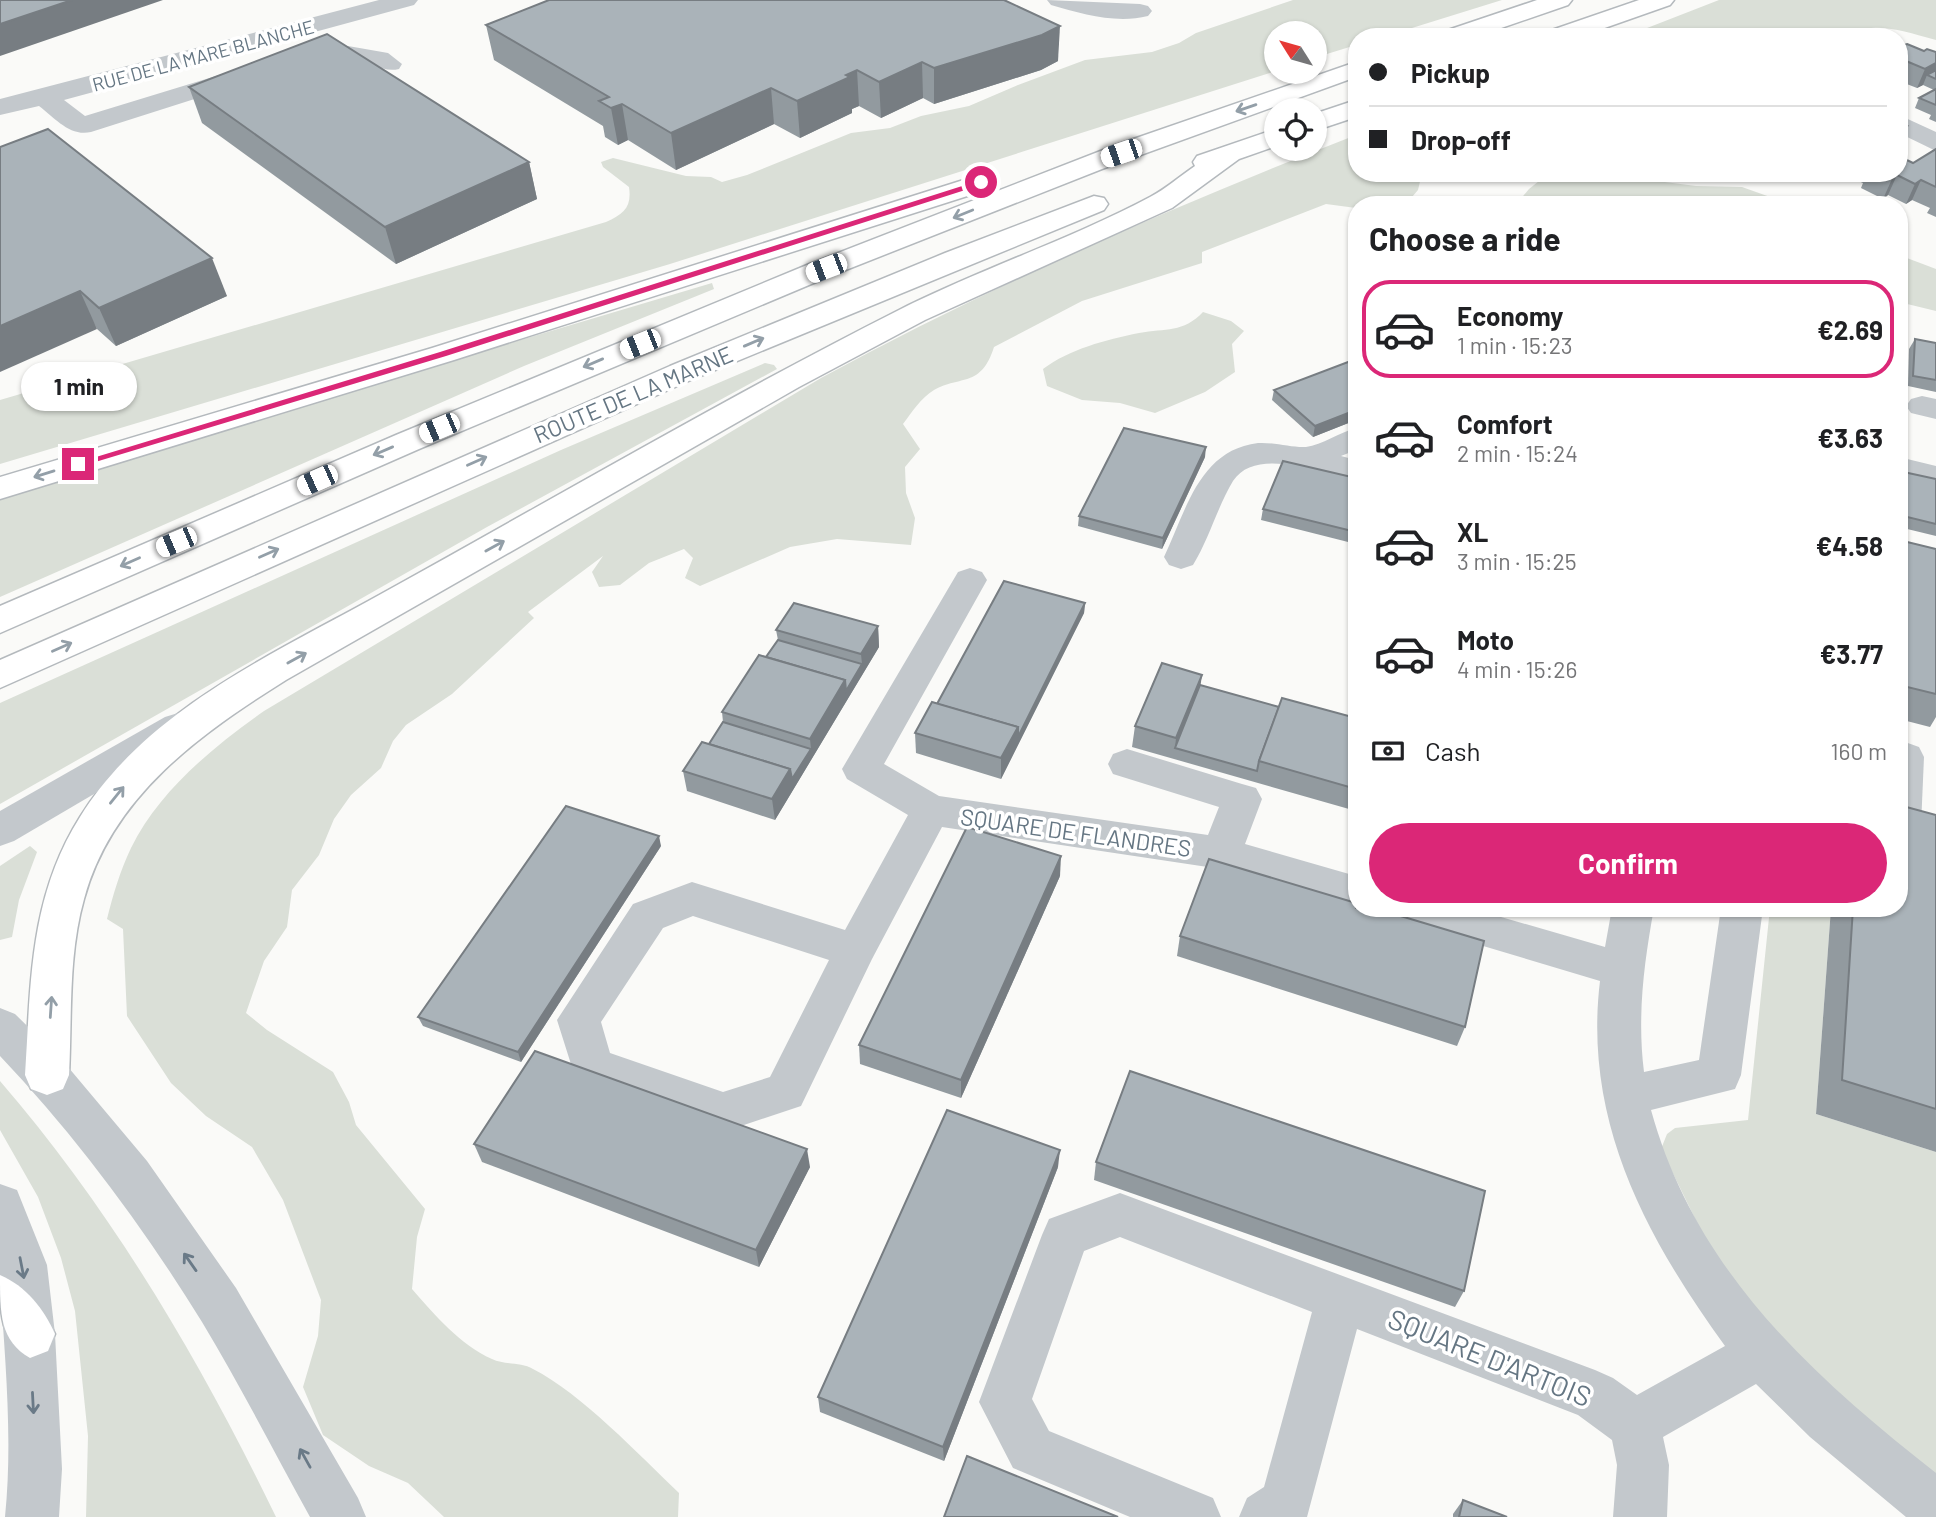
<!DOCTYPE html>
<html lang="en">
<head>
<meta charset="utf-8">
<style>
  body { margin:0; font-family:Barlow,sans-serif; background:#f6f6f6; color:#202124; height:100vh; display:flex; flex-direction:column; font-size:26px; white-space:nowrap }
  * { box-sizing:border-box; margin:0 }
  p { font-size:23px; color:#757577 }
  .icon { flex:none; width:38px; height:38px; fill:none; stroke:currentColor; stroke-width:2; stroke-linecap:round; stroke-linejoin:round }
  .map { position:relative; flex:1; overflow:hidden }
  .sheet { position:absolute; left:1348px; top:196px; width:560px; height:721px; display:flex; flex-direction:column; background:#fff; border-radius:28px; box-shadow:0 2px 5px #0004 }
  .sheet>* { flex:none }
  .hud { position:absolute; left:1348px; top:28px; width:560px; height:154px; border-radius:28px; box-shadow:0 2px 5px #0004; display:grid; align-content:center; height:154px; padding:0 21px; background:#fff }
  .needle { width:46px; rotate:307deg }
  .fabs { position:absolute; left:1264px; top:21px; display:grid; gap:14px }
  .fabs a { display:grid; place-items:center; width:63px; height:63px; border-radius:50%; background:#fff; box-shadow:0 2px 5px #0004; font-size:35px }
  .end { position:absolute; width:32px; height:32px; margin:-16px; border:9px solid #db2777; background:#fff; box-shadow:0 0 0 4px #fff }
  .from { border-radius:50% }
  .bubble { position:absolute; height:49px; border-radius:24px; background:#fff; box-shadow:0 2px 5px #0004; font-size:23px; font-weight:700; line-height:49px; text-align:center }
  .car { position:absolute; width:21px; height:42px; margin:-21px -10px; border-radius:9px; box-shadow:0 0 5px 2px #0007; background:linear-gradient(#fff 24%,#345 0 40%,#fff 0 76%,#345 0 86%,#fff 0) }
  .hud b { display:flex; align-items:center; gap:24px; height:66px; font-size:26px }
  .hud b+b { border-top:2px solid #e0e0e0 }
  .hud i { width:18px; height:18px; background:#202124 }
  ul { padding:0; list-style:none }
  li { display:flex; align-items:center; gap:21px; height:98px; margin:0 14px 10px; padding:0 7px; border:4px solid transparent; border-radius:28px }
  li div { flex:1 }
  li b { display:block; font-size:26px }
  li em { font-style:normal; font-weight:700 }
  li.current { border-color:#db2777 }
  li>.icon { width:63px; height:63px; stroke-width:1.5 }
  h2 { padding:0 21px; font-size:32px; line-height:84px }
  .pay { display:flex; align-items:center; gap:18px; height:77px; padding:0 21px; font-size:26px }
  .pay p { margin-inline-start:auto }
  .primary-button { display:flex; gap:14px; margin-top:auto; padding:14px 21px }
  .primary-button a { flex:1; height:80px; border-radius:42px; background:#db2777; color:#fff; font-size:28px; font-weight:700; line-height:80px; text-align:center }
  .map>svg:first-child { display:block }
  .green { fill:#dadfd7 }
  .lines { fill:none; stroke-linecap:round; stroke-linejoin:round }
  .highway-casing { stroke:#b4b9bd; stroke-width:3 }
  .minor { fill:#c3c8cc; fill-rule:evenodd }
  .highway { fill:#fff; fill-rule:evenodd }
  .wall { fill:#929a9f }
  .shaded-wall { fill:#777d82 }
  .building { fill:#aab3b9; stroke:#777d82; stroke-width:2 }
  .oneway { stroke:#939fa8 }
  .oneway2 { stroke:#6a7a87 }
  .route { fill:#db2777 }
  .labels { text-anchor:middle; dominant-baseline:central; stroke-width:7; stroke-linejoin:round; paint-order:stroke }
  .far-street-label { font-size:19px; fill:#657683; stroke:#fff }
  .street-label { font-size:23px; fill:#657683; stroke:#fff }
  .near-street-label { font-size:28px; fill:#657683; stroke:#fff }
</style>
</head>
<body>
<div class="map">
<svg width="1936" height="1517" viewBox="0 0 1936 1517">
  <rect width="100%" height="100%" fill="#fafaf8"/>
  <g class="green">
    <path d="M1293 0H1502L1383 37H1356V45L1314 58V33H1276V71L670 264 0 464V400L606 222C624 214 632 207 629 187L603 167 601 162 613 158 686 176 711 177 722 182 747 175 851 133 890 128 921 116 969 106 1018 85 1085 60 1152 52 1179 43 1196 33Z"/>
    <path d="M1719 0H1936V40C1893 28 1875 21 1830 37H1624Z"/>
    <path d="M1356 135V173H1422L1418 190 1406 204 1356 205V208L1326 204 1202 252V263L1082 301 994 347C981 388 961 375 934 390 921 398 912 412 903 424L920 449 905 467 906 493 915 518 911 545 837 539 790 547 700 586 685 578 693 558 684 549 649 563 620 585 599 587 592 572 603 556 528 612 534 618 452 694 406 725 393 741 381 768 351 795 334 819 319 855 292 890 287 927 264 961 246 1013 267 1030 333 1072 349 1102 356 1125 425 1209 417 1237 412 1289C435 1315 460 1345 492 1359 504 1365 521 1362 533 1369 582 1394 639 1455 679 1493L678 1517H444L408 1483 369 1466 323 1435 303 1387 318 1336 321 1300 283 1200 252 1147 206 1116 171 1083 127 1016 123 929 107 919C113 895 120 871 131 848 159 791 213 747 264 711L821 378C994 284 1173 207 1356 135Z"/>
    <polygon points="1549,173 1631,173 1657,181 1696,186 1742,187 1793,205 1524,205 1519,201 1529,189"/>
    <polygon points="1899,255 1936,269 1936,311 1899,302"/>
    <polygon points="712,283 714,289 524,366 0,597 0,495"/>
    <path d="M1203 312 1231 321 1244 331 1232 344 1235 372 1205 392 1155 413 1120 403 1082 400 1047 386 1043 369C1070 349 1105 340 1139 333 1166 328 1183 333 1203 312Z"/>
    <polygon points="765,363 774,365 777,369 487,527 0,804 0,703 561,450"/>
    <polygon points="30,846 37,852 19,900 12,937 0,940 0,866"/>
    <polygon points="1770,908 1831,908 1816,1114 1936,1152 1936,1483 1780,1341 1708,1245 1661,1149 1667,1134 1675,1128 1748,1120"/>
    <path d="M0 1081C113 1212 201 1362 276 1517H86L88 1436 75 1311 61 1258 38 1197 0 1130Z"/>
  </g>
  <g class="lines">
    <defs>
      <g id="highway">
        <polygon points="1537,0 1572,0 1568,5 1475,37 1439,37 1442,32"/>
        <polygon points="1639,0 1674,0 1670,5 1579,37 1543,37 1546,32"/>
        <polygon points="1356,62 1356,77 1102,169 828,277 419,449 0,633 0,606 396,435 807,265 1116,145"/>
        <polygon points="1356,100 1356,117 1314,131 1314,114"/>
        <path d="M1276 129V146L1239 159 1172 208 925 320 799 387 286 680C200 734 112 796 84 899 68 955 72 1017 69 1075L63 1089 47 1095 31 1089 25 1075C31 983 29 898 80 817 146 710 275 653 381 594 553 499 723 399 899 310 980 269 1069 240 1150 197 1166 189 1180 176 1195 166L1193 162 1197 156Z"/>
        <polygon points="973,177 983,179 987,185 983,191 454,360 0,499 0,477 432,348"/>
        <polygon points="1094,196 1104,198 1108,204 1104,210 691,380 0,688 0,660 670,366 945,253"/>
        <path d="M0 1275C26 1286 44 1309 55 1334L48 1351 30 1358C0 1341 0 1314 0 1275Z"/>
      </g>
    </defs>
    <use href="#highway" class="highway-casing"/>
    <g class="minor">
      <path d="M379 0H418L414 5 64 100 85 116 242 68 251 71 255 76 251 81 91 132C70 137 55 118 39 106L0 115V99Z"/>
      <path d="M1047 0 1140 4 1148 6 1152 11 1148 16C1116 24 1082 14 1051 5Z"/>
      <path d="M348 46 388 53 402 64 399 69C383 73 372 62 356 61 336 59 314 71 295 66L292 61 295 56Z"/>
      <polygon points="1899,115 1936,132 1936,151 1899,133"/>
      <polygon points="1922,396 1936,399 1936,419 1911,413 1906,406 1911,399"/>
      <path d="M1356 428V450L1341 456 1356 460V482C1325 474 1256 445 1233 481 1217 508 1209 539 1193 565L1181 569 1169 565 1164 557C1186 511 1199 450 1258 443 1274 442 1293 448 1306 447 1322 445 1340 432 1356 428Z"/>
      <polygon points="1899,457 1936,466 1936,488 1899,478"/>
      <path d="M970 568 982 572 987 580 884 764 939 796 1208 835 1219 807 1113 774 1108 764 1113 754 1127 749 1242 784 1256 788 1262 799 1245 844 1356 876 1357 908 1221 869 942 827 872 959 801 1106 723 1132 576 1080 557 1020 633 904 692 882 845 930 908 815 847 779 842 769 958 572ZM693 916 829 960 770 1077 723 1092 610 1053 601 1022 663 928Z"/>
      <polygon points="178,713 191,717 197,727 191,737 14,841 0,846 0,811 165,717"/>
      <polygon points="1905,742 1919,747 1924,757 1920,849 1914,860 1900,865 1899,744"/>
      <path d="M1390 908H1470L1605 947 1612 908H1654C1644 963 1637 1016 1644 1072L1699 1060 1721 908H1763L1741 1075 1735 1089 1651 1110C1695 1270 1811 1375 1936 1473V1517H1906L1810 1437 1756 1384 1663 1437 1669 1465 1667 1517H1613L1617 1465 1612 1440 1578 1415 1357 1329 1307 1517H1239L1247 1498 1264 1487 1312 1312 1120 1237 1084 1251 1032 1399 1049 1431 1213 1498 1221 1517H1130L1013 1468 979 1402 1042 1235 1049 1219 1120 1193 1595 1370 1613 1378 1637 1395 1725 1346C1646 1237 1583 1121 1600 981L1396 920Z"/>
      <path d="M0 1008 15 1014 63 1061 147 1161 236 1288 358 1498 366 1517H310C274 1452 240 1385 202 1322 144 1228 76 1136 0 1056Z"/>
      <path d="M0 1184 17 1190 47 1265 55 1334 62 1469 59 1517H5C13 1438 5 1360 0 1281 0 1249 0 1216 0 1184Z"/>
    </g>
    <use href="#highway" class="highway"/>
  </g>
  <g class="wall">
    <polygon points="486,25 1058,61 1041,70 934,104 923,98 881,118 859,106 852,109 852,113 800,138 774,124 676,170 628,140 618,145 605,137 603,126 494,60"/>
    <polygon points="1899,47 1936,52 1936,122 1929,119 1931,115 1915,108 1919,98 1934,90 1923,85 1917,88 1899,81"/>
    <polygon points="189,87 529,162 537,199 396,264 202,123"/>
    <polygon points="0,147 227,296 116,346 97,329"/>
    <polygon points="1936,149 1936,217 1927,213 1930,208 1912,200 1906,204 1888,195 1883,199 1861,188 1863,183 1847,176 1848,173 1899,173"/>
    <polygon points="1915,339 1936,343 1936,392 1908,386 1909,349"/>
    <polygon points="1356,359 1356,420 1313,437 1272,400 1274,390"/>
    <polygon points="1205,457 1162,549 1078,526 1079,516"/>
    <polygon points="1899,471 1936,479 1936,536 1899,527"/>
    <polygon points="1356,478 1356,544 1261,520 1263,509"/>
    <polygon points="1899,540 1936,549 1936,717 1930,727 1899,719"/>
    <polygon points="1085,603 1084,613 1001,779 916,753 915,733 937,704"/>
    <polygon points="878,626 879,647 775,820 687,791 683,771 709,744 723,722 722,712 766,657 778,640 776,630"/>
    <polygon points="1200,685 1279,707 1356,718 1356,811 1132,747 1135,726"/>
    <polygon points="1936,815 1936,1152 1816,1114 1831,908 1899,908"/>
    <polygon points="661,846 521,1062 423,1026 418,1017"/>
    <polygon points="1060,876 961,1098 860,1064 859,1045"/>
    <polygon points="1180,936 1465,1027 1457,1046 1177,956"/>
    <polygon points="474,1144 810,1167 759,1267 482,1162"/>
    <polygon points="1096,1162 1464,1291 1455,1307 1094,1180"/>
    <polygon points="1058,1167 944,1461 820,1412 818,1397"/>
    <polygon points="1463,1500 1507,1517 1453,1517 1453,1514"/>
  </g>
  <g class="shaded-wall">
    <polygon points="72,0 163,0 0,56 0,24"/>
    <polygon points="1060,26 1058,61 1041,70 934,104 934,68"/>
    <polygon points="1906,61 1899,79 1899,66"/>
    <polygon points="922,62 923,98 881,118 879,82"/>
    <polygon points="1936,63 1936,77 1927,75 1923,85 1917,88 1925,69"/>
    <polygon points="857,70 859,106 852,109 852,113 800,138 797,101"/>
    <polygon points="771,88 774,124 676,170 671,133"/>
    <polygon points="622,104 628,140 618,145 611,108"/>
    <polygon points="1907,126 1899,144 1899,131"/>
    <polygon points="529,162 537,199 396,264 385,227"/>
    <polygon points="1897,175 1888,195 1883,199 1892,179"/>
    <polygon points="1921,180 1912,200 1906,204 1915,184"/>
    <polygon points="212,258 227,296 116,346 99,308"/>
    <polygon points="80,291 97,329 0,372 0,326"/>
    <polygon points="1356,410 1356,420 1313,437 1315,426"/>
    <polygon points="1206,447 1205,457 1162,549 1163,538"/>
    <polygon points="1085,603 1084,613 1001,779 1001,758"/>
    <polygon points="878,626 879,647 775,820 772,799 790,769 811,749 810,739 845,680 862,664 861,654"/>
    <polygon points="1202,675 1199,696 1175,748 1176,738"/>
    <polygon points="659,836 661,846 521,1062 518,1052"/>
    <polygon points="1061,856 1060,876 961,1098 961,1080"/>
    <polygon points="807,1149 810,1167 759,1267 756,1250"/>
    <polygon points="1060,1150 1058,1167 944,1461 943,1447"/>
  </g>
  <g class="building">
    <polygon points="0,0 72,0 0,24"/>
    <polygon points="549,0 1004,0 1060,26 1042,35 934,68 922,62 879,82 857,70 846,75 850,77 797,101 771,88 671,133 622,104 611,108 599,101 609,97 486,25"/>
    <polygon points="327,34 529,162 385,227 189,87"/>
    <polygon points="1907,44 1924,51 1927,49 1936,52 1936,63 1925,69 1906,61 1899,66 1899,47"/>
    <polygon points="1936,70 1936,79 1927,75"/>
    <polygon points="1936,89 1936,105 1919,98"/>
    <polygon points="1899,123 1907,126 1899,131"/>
    <polygon points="48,129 212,258 99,308 80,291 0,326 0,147"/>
    <polygon points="1936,149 1936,187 1921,180 1915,184 1897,175 1892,179 1880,173 1899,173 1899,156 1913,163"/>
    <polygon points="1915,339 1936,343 1936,380 1913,376"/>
    <polygon points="1356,359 1356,410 1315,426 1274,390"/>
    <polygon points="1124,428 1206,447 1163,538 1079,516"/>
    <polygon points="1283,461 1356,478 1356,532 1263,509"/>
    <polygon points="1899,471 1936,479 1936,524 1899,515"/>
    <polygon points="1899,540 1936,549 1936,694 1899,685"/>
    <polygon points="1004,581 1085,603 1018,737 1018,727 937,704"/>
    <polygon points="794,603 878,626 861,654 776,630"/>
    <polygon points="778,640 862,664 846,691 845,680 766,657"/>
    <polygon points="759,655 845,680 810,739 722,712"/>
    <polygon points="1162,663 1202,675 1176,738 1135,726"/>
    <polygon points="1200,685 1279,707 1259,761 1257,771 1175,748"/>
    <polygon points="1282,698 1356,718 1356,789 1259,761"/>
    <polygon points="932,702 1018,727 1001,758 915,733"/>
    <polygon points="723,722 811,749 792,779 790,769 709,744"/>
    <polygon points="702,742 790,769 772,799 683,771"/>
    <polygon points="1899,805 1936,815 1936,1109 1842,1080 1853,908 1899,908"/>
    <polygon points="566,806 659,836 518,1052 418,1017"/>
    <polygon points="967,827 1061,856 961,1080 859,1045"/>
    <polygon points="1209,859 1356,903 1356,908 1374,908 1484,941 1465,1027 1180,936"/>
    <polygon points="535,1051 807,1149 756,1250 474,1144"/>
    <polygon points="1130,1071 1485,1191 1464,1291 1096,1162"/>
    <polygon points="947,1110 1060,1150 943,1447 818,1397"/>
    <polygon points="967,1456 1118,1517 944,1517"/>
    <polygon points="1463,1500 1507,1517 1459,1517"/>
  </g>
  <defs><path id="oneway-shaft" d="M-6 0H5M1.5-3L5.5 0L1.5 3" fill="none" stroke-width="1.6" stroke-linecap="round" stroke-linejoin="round" transform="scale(1.75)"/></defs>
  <g class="oneway">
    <use href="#oneway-shaft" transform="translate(1246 108) rotate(161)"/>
    <use href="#oneway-shaft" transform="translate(963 214) rotate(158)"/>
    <use href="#oneway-shaft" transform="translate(754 342) rotate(-23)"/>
    <use href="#oneway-shaft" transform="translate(593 363) rotate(157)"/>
    <use href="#oneway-shaft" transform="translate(383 451) rotate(157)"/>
    <use href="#oneway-shaft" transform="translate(477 461) rotate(-24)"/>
    <use href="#oneway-shaft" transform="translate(44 474) rotate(163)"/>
    <use href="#oneway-shaft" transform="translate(495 546) rotate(-29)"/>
    <use href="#oneway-shaft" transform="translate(269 553) rotate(-24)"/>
    <use href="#oneway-shaft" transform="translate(130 562) rotate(156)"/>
    <use href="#oneway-shaft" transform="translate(62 647) rotate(-24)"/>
    <use href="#oneway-shaft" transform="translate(297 658) rotate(-29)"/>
    <use href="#oneway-shaft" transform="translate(117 795) rotate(-51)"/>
    <use href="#oneway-shaft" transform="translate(51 1007) rotate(-86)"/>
  </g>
  <g class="oneway2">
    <use href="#oneway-shaft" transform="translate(190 1262) rotate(-125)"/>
    <use href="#oneway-shaft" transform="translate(22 1268) rotate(79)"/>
    <use href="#oneway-shaft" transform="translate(33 1403) rotate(87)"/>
    <use href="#oneway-shaft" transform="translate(305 1458) rotate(-119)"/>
  </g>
  <polygon class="route" points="981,180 984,184 446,356 82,466 73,464 440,352"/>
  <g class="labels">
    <g class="far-street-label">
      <text transform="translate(203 55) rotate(-15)">RUE DE LA MARE BLANCHE</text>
    </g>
    <g class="street-label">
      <text transform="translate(633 394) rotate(-23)">ROUTE DE LA MARNE</text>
      <text transform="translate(1076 832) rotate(8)">SQUARE DE FLANDRES</text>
    </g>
    <g class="near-street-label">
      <text transform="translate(1490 1357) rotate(22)">SQUARE D'ARTOIS</text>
    </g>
  </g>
</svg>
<div class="fabs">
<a><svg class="needle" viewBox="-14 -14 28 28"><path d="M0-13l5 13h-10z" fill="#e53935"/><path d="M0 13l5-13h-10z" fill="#757577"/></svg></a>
<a><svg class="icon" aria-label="locate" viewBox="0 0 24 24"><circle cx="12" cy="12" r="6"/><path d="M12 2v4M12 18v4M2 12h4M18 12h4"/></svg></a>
</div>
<i class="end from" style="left:981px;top:182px"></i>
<i class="end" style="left:78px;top:464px"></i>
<div class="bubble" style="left:21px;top:362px;width:116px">1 min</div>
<i class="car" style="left:1121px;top:153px;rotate:251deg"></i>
<i class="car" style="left:826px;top:268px;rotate:249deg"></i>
<i class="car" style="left:640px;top:344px;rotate:248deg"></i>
<i class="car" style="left:439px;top:428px;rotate:247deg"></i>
<i class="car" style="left:317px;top:480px;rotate:246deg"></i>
<i class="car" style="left:176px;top:542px;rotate:247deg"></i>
<div class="hud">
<b><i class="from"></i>Pickup</b>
<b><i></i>Drop-off</b>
</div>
<section class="sheet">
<h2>Choose a ride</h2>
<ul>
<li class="current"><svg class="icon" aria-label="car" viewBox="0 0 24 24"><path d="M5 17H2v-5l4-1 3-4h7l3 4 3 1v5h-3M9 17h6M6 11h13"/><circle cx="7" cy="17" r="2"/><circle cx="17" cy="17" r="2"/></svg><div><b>Economy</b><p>1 min · 15:23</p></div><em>€2.69</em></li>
<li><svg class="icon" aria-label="car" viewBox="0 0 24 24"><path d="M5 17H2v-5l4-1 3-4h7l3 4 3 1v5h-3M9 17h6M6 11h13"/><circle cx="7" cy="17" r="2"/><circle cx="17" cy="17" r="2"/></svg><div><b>Comfort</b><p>2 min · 15:24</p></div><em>€3.63</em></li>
<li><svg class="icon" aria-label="car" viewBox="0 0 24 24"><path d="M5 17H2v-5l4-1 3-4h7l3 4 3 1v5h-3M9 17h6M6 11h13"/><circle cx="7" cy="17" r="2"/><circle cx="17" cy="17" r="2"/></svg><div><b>XL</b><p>3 min · 15:25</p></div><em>€4.58</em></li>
<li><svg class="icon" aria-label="car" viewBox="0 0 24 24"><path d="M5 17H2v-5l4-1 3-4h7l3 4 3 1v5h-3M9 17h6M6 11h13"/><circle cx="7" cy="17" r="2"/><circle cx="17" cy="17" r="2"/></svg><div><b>Moto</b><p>4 min · 15:26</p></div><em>€3.77</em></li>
</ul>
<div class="pay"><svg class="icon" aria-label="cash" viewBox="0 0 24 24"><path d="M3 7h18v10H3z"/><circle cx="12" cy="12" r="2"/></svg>Cash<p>160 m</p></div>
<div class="primary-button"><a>Confirm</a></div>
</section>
</div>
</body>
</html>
